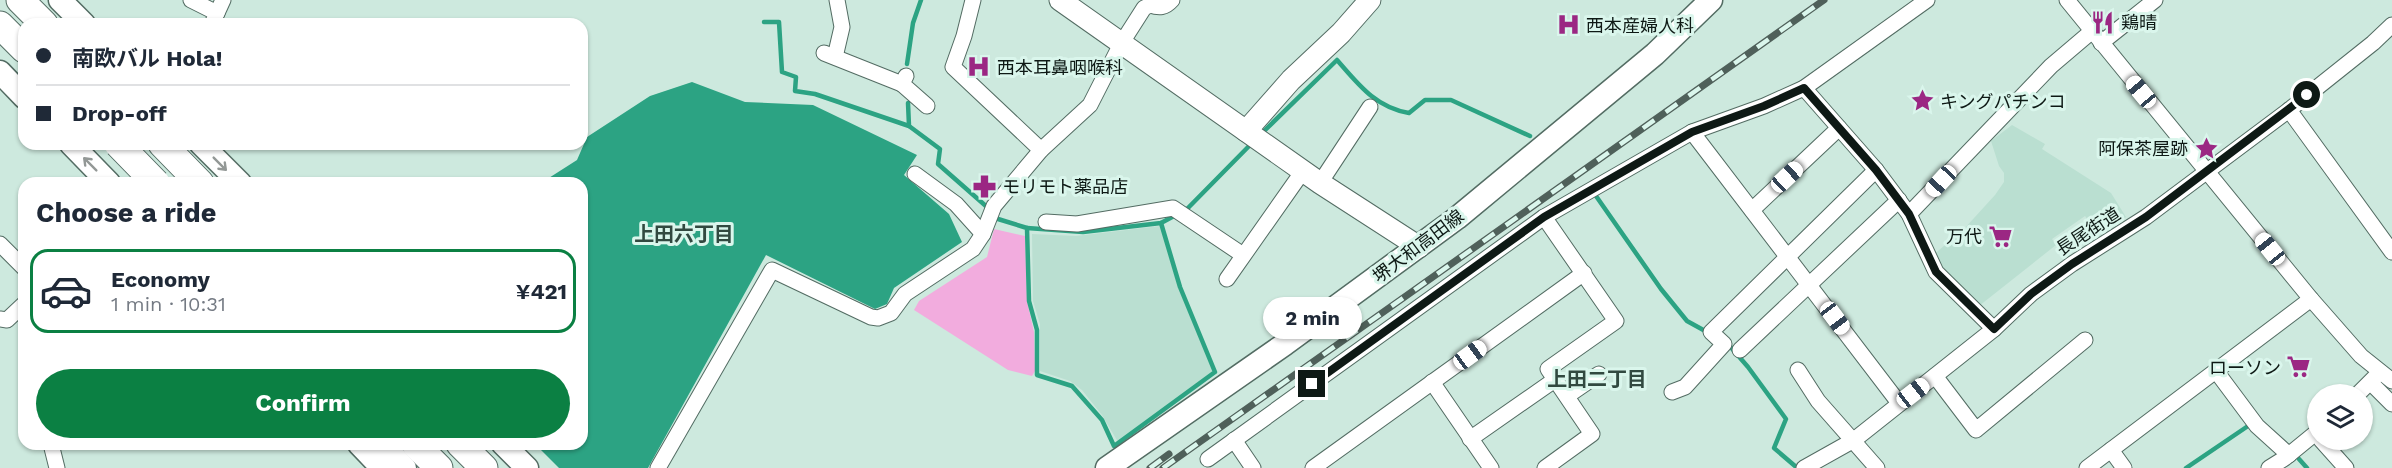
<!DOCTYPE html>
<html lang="en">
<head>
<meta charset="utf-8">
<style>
  body { margin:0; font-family:"Work Sans","Noto Sans JP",sans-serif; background:#f2f2f3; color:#1f2937; height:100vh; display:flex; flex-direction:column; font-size:22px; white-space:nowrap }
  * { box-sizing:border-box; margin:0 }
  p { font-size:20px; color:#747a83 }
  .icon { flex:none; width:33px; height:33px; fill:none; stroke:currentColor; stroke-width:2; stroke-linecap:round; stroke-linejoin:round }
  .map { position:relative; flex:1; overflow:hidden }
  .panel { position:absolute; left:18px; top:177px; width:570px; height:273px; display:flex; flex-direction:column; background:#fff; border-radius:18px; box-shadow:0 2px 4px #0004 }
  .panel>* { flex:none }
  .guide { position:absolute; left:18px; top:18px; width:570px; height:132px; border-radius:18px; box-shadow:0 2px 4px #0004; display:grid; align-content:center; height:132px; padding:0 18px; background:#fff }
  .buttons { position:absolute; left:2307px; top:384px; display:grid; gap:12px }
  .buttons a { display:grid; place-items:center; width:66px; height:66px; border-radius:50%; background:#fff; box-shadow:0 2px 4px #0004; font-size:30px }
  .end { position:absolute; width:27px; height:27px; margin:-14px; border:8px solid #0e1915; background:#fff; box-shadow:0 0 0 3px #fff }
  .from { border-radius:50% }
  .bubble { position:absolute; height:42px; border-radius:21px; background:#fff; box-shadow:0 2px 4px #0004; font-size:20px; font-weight:700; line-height:42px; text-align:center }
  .car { position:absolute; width:18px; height:36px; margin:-18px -9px; border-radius:8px; box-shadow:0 0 4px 2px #0007; background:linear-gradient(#fff 24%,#345 0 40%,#fff 0 76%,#345 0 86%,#fff 0) }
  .guide b { display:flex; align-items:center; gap:21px; height:57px; font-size:22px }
  .guide b+b { border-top:2px solid #e0e1e3 }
  .guide i { width:15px; height:15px; background:#1f2937 }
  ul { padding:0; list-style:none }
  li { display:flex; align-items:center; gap:18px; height:84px; margin:0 12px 9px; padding:0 6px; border:3px solid #e0e1e3; border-radius:18px }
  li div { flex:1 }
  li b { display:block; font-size:22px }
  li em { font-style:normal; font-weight:700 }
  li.current { border-color:#0b8043 }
  li>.icon { width:54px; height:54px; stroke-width:1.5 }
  h2 { padding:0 18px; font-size:27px; line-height:72px }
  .action { display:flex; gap:12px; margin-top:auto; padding:12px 18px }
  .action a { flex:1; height:69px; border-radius:36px; background:#0b8043; color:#fff; font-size:24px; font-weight:700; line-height:69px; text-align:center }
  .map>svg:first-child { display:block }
  .built { fill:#badfd1 }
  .green { fill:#f2acde }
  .water { fill:#2ca383 }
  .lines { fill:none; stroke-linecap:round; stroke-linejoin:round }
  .stream { stroke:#2ca383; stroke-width:4.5 }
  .street-casing { stroke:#536c63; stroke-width:17 }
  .secondary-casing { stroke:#536c63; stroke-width:23 }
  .primary-casing { stroke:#536c63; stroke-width:25 }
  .highway-casing { stroke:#536c63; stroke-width:29 }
  .street { stroke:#fff; stroke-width:15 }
  .secondary { stroke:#fff; stroke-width:21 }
  .primary { stroke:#fff; stroke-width:22 }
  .highway { stroke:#fff; stroke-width:27 }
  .rail-casing { stroke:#4f605a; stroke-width:7 }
  .rail { stroke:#daf6ec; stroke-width:4.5; stroke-dasharray:14; stroke-linecap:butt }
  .highway-bridge-casing { stroke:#536c63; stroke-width:29; stroke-linecap:butt }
  .highway-bridge { stroke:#fff; stroke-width:27 }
  .oneway { stroke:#939896 }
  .route { stroke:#0e1915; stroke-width:8 }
  .labels { text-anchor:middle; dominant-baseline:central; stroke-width:6; stroke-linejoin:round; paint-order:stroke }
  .poi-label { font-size:18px; fill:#0e1915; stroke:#daf6ec; text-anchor:start }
  .street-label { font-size:18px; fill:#0e1915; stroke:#daf6ec }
  .neighbourhood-label { font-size:20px; font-weight:bold; fill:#314940; stroke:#daf6ec }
</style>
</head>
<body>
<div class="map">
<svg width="2392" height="468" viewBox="0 0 2392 468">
  <rect width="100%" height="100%" fill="#cde9de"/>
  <g class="built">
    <polygon points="2012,125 2045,144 2042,149 2111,193 2126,217 2099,234 2085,216 2052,239 2056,245 1979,306 1953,284 1932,256 1964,229 1995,195 2004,182 2004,173 1999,166 1991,141"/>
    <polygon points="1160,226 1178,287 1213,372 1118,442 1102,415 1082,390 1070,381 1040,371 1040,324 1033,301 1032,234 1076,236"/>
  </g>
  <polygon class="green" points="994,229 1025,236 1027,301 1034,332 1035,371 1032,376 1008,370 914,310 919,301 987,257"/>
  <polygon class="water" points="692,82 745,102 813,105 917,155 904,175 949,214 962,242 894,288 887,304 875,309 766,255 648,468 559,468 535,444 582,444 582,183 541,183 577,160 587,137 650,96"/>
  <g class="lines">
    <g class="stream">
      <polyline points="764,22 779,22 782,72 796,77 795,91 815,94 909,126"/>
      <polyline points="907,64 913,23 921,0"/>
      <polyline points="908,103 909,126 940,149 938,164 987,207"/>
      <path d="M1261 134 1337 60C1358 84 1376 108 1409 113L1425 100H1451L1530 136"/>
      <polyline points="1596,196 1661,289 1687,321 1707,332"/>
      <polyline points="998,219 1027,228 1029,301 1037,330 1037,375 1072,386 1102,420 1114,446 1215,372 1180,287 1161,223"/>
      <polyline points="1027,228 1083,232 1161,223 1187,209 1253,142"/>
      <polyline points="1728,344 1748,367 1786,419 1774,448 1795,466"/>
      <polyline points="2299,459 2307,468"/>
      <polyline points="2186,468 2248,426"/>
    </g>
    <defs>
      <g id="street">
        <polyline points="191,0 217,13"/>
        <polyline points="973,0 964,36 953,67 1041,150"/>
        <polyline points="2067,0 2311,299 2361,356 2392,381"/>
        <polyline points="212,24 223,0"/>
        <polyline points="2101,43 2155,0"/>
        <polyline points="824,53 902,84"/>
        <polyline points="835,57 842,27 837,0"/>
        <polyline points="906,76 902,84 927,106"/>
        <polyline points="1804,88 1876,170 1909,214 1936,272 1994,329"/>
        <polyline points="2289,110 2392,252"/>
        <polyline points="1692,132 1899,403"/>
        <polyline points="915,174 956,204 983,234"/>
        <polyline points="1320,183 1370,107"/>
        <polyline points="1752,210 1839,128"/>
        <polyline points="1909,214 2051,66 2091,32"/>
        <polyline points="1544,217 1616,321 1548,369 1592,434 1545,468"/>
        <polyline points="1046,222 1077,224 1173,208 1243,255"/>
        <polyline points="0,244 24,268"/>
        <polyline points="1227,279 1303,171"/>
        <polyline points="0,319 7,320 24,304"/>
        <polyline points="1740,350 1899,200"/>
        <polyline points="1798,370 1818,401 1877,468"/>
        <polyline points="2216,371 2257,426 2289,455"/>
        <polyline points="1935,376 1976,430 2085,340"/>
        <polyline points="1432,382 1491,468"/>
        <polyline points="2371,383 2392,404"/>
        <polyline points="1672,392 1685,387 1724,344 1711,332 1876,170"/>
        <polyline points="2358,394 2380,372"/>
        <polyline points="1567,396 1599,374"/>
        <polyline points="1470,439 1556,379"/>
        <polyline points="1234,440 1253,468"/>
        <polyline points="2321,440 2346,468"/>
        <polyline points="51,444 57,468"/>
        <polyline points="2111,450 2124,468"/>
        <polyline points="1208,459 1544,217 1692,132 1764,106 1804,88 1927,0"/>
        <path d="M658 468 772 270 871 317 878 318 891 313 905 294 973 249 983 234 994 206 1041 150 1090 105 1121 44 1144 8 1150 5C1159 8 1165 8 1172 0"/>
        <polyline points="1313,468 1584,273"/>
        <polyline points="1804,468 1854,440 1994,329 2031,294 2072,264 2146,217 2289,110 2373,43 2392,25"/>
        <polyline points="2087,468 2311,299"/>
        <polyline points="2269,468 2285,458 2318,431"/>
      </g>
      <g id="secondary">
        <polyline points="1060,0 1320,183 1419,247"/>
        <polyline points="1246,131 1291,80 1341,33 1370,0"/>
      </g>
      <g id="primary">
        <polyline points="60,0 84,24"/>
        <polyline points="0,72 24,97"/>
        <polyline points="71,144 109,183"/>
        <polyline points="201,144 240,183"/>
        <polyline points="359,444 382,468"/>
        <polyline points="382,444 405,468"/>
        <polyline points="503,444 527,468"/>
        <polyline points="1107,468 1285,344 1457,218 1655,54 1711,0"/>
      </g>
      <g id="highway">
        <polyline points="20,0 44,24"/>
        <polyline points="0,25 24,49"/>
        <polyline points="162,144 200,183"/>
        <polyline points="415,444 439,468"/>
        <polyline points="460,444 484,468"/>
      </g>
    </defs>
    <use href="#street" class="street-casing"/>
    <use href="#secondary" class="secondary-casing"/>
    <use href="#primary" class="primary-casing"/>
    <use href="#highway" class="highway-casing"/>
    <use href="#street" class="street"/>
    <use href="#secondary" class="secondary"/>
    <use href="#primary" class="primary"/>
    <use href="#highway" class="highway"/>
    <defs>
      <g id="rail">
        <polyline points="1150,468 1169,454"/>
        <polyline points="1163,468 1824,0"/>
      </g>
    </defs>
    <use href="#rail" class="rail-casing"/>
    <use href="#rail" class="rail"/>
    <defs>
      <polyline id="highway-bridge" points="118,144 156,183"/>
    </defs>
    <use href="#highway-bridge" class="highway-bridge-casing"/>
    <use href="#highway-bridge" class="highway-bridge"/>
  </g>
  <defs><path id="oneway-shaft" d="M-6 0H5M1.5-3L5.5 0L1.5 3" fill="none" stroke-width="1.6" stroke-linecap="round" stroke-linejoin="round" transform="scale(1.5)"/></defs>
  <g class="oneway">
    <use href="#oneway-shaft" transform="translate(90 164) rotate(-135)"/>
    <use href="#oneway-shaft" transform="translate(220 164) rotate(45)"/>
  </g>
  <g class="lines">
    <polyline class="route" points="1312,384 1544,217 1692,132 1764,106 1804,88 1876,170 1909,214 1936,272 1994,329 2031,294 2072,264 2146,217 2307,95"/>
  </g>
  <defs>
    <symbol id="restaurant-bare" viewBox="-9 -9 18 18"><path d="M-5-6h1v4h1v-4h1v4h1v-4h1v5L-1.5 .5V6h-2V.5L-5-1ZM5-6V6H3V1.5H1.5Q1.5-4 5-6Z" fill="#9b2783" stroke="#daf6ec" stroke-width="2.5" paint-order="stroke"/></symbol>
    <symbol id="hospital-bare" viewBox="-9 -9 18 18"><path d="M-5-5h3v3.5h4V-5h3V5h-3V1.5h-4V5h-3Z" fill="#9b2783" stroke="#daf6ec" stroke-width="2.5" paint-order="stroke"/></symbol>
    <symbol id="sight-bare" viewBox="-9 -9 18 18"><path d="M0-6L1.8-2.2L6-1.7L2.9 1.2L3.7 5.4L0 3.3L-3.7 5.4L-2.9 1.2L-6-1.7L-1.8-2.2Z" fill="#9b2783" stroke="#daf6ec" stroke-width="2.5" paint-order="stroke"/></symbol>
    <symbol id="pharmacy-bare" viewBox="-9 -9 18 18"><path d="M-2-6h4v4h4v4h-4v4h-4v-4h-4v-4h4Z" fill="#9b2783" stroke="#daf6ec" stroke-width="2.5" paint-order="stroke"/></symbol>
    <symbol id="supermarket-bare" viewBox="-9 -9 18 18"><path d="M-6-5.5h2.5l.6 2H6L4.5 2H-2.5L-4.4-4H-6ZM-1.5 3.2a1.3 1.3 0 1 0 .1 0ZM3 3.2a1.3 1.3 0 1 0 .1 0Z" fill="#9b2783" stroke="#daf6ec" stroke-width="2.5" paint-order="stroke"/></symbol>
  </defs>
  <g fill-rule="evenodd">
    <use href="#restaurant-bare" x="2086" y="6" width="33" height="33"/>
    <use href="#hospital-bare" x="1552" y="8" width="33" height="33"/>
    <use href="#hospital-bare" x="962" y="50" width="33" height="33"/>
    <use href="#sight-bare" x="1906" y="84" width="33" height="33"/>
    <use href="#sight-bare" x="2190" y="132" width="33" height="33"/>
    <use href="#pharmacy-bare" x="968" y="170" width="33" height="33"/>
    <use href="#supermarket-bare" x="1984" y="220" width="33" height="33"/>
    <use href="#supermarket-bare" x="2282" y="350" width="33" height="33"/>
  </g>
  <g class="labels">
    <g class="poi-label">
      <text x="2121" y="22">鶏晴</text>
      <text x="1586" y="25">西本産婦人科</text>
      <text x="997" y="67">西本耳鼻咽喉科</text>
      <text x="1940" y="101">キングパチンコ</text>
      <text x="2188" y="148" text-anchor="end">阿保茶屋跡</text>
      <text x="1002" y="186">モリモト薬品店</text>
      <text x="1982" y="236" text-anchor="end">万代</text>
      <text x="2281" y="367" text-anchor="end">ローソン</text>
    </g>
    <g class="street-label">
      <text transform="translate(2088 231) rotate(-33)">長尾街道</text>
      <text transform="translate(1418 246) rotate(-37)">堺大和高田線</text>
    </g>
    <g class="neighbourhood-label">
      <text x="684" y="234">上田六丁目</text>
      <text x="1597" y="379">上田二丁目</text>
    </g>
  </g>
</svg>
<div class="buttons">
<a><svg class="icon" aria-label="layers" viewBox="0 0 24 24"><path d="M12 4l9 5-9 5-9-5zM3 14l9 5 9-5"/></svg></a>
</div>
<i class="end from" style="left:2307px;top:95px"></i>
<i class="end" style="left:1312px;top:384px"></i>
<div class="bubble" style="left:1263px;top:297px;width:99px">2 min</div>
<i class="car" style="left:2141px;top:92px;rotate:320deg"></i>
<i class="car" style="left:1787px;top:177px;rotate:47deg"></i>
<i class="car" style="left:1941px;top:181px;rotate:223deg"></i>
<i class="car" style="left:2270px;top:249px;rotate:321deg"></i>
<i class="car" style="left:1835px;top:318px;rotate:143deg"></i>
<i class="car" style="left:1470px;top:355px;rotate:54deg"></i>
<i class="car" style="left:1913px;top:393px;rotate:52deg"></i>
<div class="guide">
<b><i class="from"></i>南欧バル Hola!</b>
<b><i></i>Drop-off</b>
</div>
<section class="panel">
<h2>Choose a ride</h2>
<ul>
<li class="current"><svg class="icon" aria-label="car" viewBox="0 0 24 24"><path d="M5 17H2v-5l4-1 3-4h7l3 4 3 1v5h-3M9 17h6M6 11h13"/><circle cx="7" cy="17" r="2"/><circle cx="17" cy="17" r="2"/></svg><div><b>Economy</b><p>1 min · 10:31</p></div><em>¥421</em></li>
</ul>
<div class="action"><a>Confirm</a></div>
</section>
</div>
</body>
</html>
